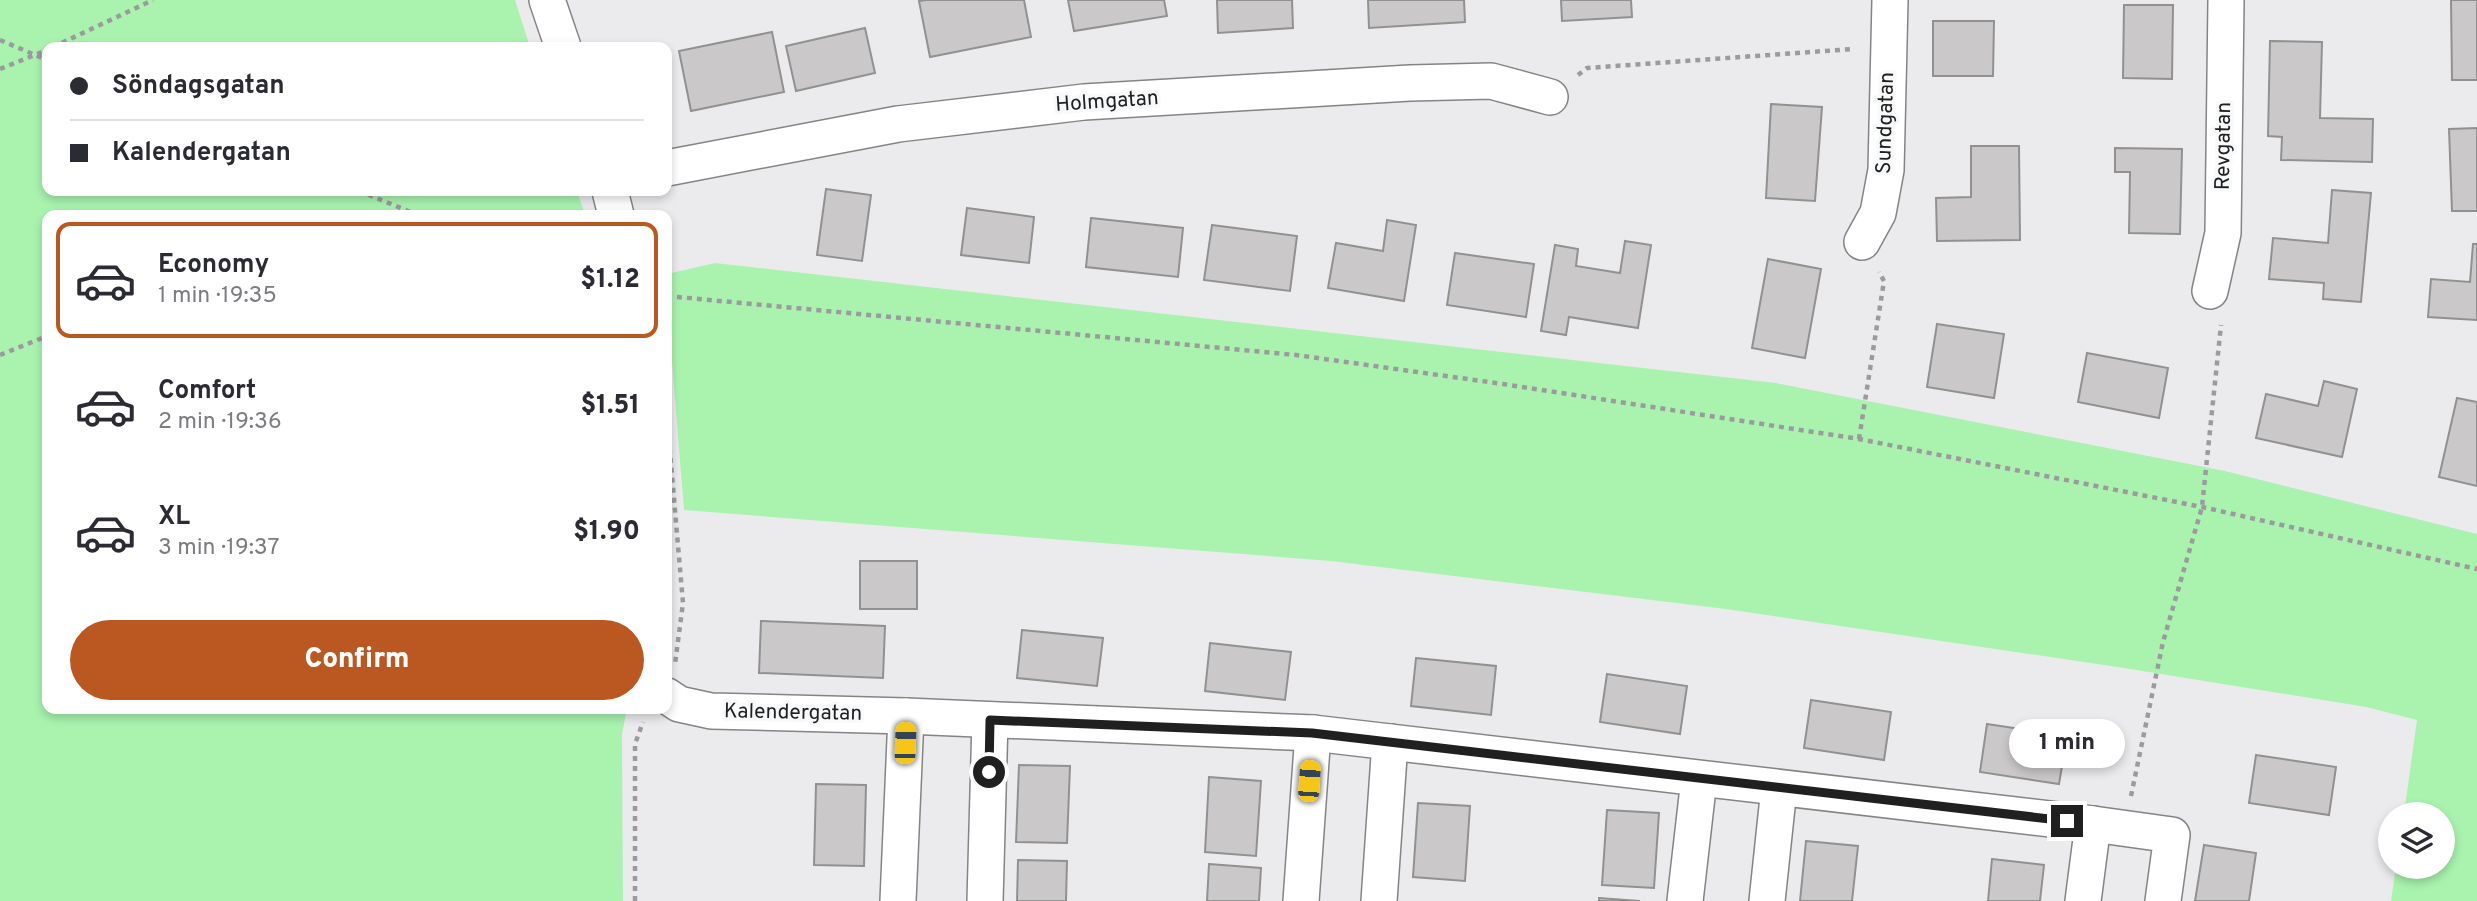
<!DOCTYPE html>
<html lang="en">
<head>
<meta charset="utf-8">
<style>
  body { margin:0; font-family:Overpass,sans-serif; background:#f2f2f3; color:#2b2b33; height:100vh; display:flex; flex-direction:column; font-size:26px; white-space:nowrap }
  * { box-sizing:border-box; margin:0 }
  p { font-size:23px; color:#7c7c81 }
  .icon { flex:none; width:38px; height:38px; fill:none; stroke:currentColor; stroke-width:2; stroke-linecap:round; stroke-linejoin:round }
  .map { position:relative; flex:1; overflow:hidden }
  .sheet { position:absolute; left:42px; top:210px; width:630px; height:504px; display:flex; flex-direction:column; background:#fff; border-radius:14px; box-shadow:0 4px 10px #0003 }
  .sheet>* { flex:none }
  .guide { position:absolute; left:42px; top:42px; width:630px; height:154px; border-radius:14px; box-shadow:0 4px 10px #0003; display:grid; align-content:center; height:154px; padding:0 28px; background:#fff }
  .buttons { position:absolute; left:2378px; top:802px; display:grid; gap:14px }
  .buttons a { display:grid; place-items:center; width:77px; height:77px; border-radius:50%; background:#fff; box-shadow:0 4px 10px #0003; font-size:35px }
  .end { position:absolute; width:32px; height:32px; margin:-16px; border:9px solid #202021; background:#fff; box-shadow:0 0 0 4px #fff }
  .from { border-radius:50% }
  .bubble { position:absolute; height:49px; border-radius:24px; background:#fff; box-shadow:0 4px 10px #0003; font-size:23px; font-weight:800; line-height:49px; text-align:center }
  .car { position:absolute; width:21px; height:42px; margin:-21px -10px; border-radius:9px; box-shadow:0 0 5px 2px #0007; background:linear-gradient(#f5c518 24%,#345 0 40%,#f5c518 0 76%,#345 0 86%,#f5c518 0) }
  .guide b { display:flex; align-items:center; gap:24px; height:66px; font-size:26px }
  .guide b+b { border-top:2px solid #e1e1e2 }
  .guide i { width:18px; height:18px; background:#2b2b33 }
  ul { padding:12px 0 0; list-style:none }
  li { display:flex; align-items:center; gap:21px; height:116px; margin:0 14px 10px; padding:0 14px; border:4px solid transparent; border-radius:14px }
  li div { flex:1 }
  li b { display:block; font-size:26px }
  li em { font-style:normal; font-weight:800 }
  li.selected { border-color:#bb5720 }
  li>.icon { width:63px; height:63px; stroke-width:1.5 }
  .cta { display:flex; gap:14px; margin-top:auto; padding:14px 28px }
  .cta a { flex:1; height:80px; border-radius:42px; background:#bb5720; color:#fff; font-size:28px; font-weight:800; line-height:80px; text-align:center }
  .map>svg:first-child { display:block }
  .green { fill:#a9f3af }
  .building { fill:#cac8c9; stroke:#929192; stroke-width:2 }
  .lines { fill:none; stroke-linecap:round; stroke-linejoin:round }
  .street-casing { stroke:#838485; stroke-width:38 }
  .path { stroke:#9b9b9d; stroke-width:4.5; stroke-dasharray:5 5; stroke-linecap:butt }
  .street { stroke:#fff; stroke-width:35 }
  .route { stroke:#202021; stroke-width:9 }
  .labels { text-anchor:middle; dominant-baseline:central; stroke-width:7; stroke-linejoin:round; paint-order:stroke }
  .street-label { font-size:21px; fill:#202021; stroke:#f8f9fa }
</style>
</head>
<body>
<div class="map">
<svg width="2477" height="901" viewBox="0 0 2477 901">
  <rect width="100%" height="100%" fill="#ebebed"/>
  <g class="green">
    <polygon points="0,0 515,0 530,47 47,47 47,191 577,191 585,215 47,215 47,709 627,709 622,734 623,901 0,901"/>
    <polygon points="715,263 1776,383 2225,471 2477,534 2477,901 2391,901 2396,866 2443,866 2443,814 2404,814 2417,720 2366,707 2124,668 1726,609 1331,561 684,510 667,299 667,274"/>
  </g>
  <g class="building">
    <polygon points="926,0 1024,0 1031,37 930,57 919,1"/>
    <polygon points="1068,0 1164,0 1167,16 1074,31"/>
    <polygon points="1217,0 1292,0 1293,28 1218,33"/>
    <polygon points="1368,0 1464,0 1465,22 1369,28"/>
    <polygon points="1561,0 1631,0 1632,17 1562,21"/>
    <polygon points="2451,0 2477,0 2477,80 2452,80"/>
    <polygon points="2124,5 2173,5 2172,79 2123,78"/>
    <polygon points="1933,21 1994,21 1993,76 1933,76"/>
    <polygon points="865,28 875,73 796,91 786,46"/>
    <polygon points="772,32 784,92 691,111 679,51"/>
    <polygon points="2270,41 2322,42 2320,118 2373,119 2372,162 2281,160 2282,137 2268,136"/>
    <polygon points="1771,104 1822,107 1815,201 1766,198"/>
    <polygon points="2477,128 2477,211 2452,211 2449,129"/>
    <polygon points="1971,146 2019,146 2020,240 1937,241 1936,198 1971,197"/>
    <polygon points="2115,148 2182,149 2180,234 2129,233 2130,172 2115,172"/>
    <polygon points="826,189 871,195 862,261 817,255"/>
    <polygon points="2332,190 2371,193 2361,302 2323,299 2324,283 2269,279 2273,238 2328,243"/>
    <polygon points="967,208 1034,217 1029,263 961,255"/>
    <polygon points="1091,218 1183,228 1178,277 1086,267"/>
    <polygon points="1387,220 1416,225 1404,301 1328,288 1336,243 1383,251"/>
    <polygon points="1212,225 1297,236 1290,291 1204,280"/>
    <polygon points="1625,241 1651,245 1638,328 1569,317 1566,335 1541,331 1555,245 1578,249 1576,266 1620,273"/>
    <polygon points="2473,244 2477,244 2477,320 2428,317 2431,279 2470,282"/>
    <polygon points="1455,253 1534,264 1526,317 1447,305"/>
    <polygon points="1768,259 1821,269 1805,358 1752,348"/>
    <polygon points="1937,324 2004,334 1994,398 1927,387"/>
    <polygon points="2087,353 2168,368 2159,418 2078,402"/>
    <polygon points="2324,381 2357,389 2342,457 2256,438 2266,394 2318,406"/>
    <polygon points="2457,398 2477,402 2477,486 2439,477"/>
    <rect x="860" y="561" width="57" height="48"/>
    <polygon points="761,621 885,626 883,678 759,673"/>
    <polygon points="1022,630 1103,638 1097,686 1017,678"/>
    <polygon points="1210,643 1291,652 1285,700 1205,691"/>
    <polygon points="1416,658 1496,666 1491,715 1411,706"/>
    <polygon points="1607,674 1687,686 1680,734 1600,722"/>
    <polygon points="1811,700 1891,712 1884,760 1804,748"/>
    <polygon points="1987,724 2067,736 2059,784 1980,772"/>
    <polygon points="2256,755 2336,767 2329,815 2249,803"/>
    <polygon points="1019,765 1070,766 1067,843 1016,842"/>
    <polygon points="1209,777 1261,781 1256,856 1205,852"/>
    <polygon points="816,784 866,785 864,866 814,865"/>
    <polygon points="1418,803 1470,806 1465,881 1413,877"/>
    <polygon points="1607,810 1659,813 1654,888 1602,885"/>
    <polygon points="1806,841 1858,846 1852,901 1800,901"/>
    <polygon points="2204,845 2256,853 2249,901 2195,901"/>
    <polygon points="1992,859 2044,865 2040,901 1988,901"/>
    <polygon points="1018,860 1067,861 1066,901 1017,901"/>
    <polygon points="1209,864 1261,868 1259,901 1207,901"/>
    <polygon points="1599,898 1640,901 1599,901"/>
  </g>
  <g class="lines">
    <defs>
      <g id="street">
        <polyline points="547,0 563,47"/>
        <polyline points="667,168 898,124 1084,102 1410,83 1491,81 1550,97"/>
        <polyline points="610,191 616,215"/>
        <polyline points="1862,242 1878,213 1886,170 1890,0"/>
        <polyline points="2210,291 2223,233 2226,0"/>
        <polyline points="667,696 679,704 711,711 906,716 1313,733 2093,824 2172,835 2163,901"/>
        <polyline points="898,901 906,716"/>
        <polyline points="985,901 990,720"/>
        <polyline points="1301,901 1313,733"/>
        <polyline points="1379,901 1390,742"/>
        <polyline points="1685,901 1699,779"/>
        <polyline points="1767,901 1779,788"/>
        <polyline points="2083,901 2093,824"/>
      </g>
    </defs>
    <use href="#street" class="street-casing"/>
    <g class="path">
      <polyline points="0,40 47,60"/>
      <polyline points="53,47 153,0"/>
      <polyline points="0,69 47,50"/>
      <polyline points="1578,75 1587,68 1853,49"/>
      <polyline points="359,191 418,215"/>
      <polyline points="667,296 1296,355 1503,384 1859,439 2202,507 2477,569"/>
      <polyline points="0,355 47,336"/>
      <polyline points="667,418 683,603 675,664"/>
      <polyline points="1859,439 1884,281 1879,272"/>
      <polyline points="2131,796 2163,642 2202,507 2221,325"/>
      <polyline points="635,901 635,744 643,722"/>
    </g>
    <use href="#street" class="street"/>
  </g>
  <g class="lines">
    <polyline class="route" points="989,772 990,720 1312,733 2067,821"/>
  </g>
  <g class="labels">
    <g class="street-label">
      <text transform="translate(1107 102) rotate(-4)">Holmgatan</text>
      <text transform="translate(1886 123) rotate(-88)">Sundgatan</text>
      <text transform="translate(2224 146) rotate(-89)">Revgatan</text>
      <text transform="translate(793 713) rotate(1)">Kalendergatan</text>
    </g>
  </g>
</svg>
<div class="buttons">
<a><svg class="icon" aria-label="layers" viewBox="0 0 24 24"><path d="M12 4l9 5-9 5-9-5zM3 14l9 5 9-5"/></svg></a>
</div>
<i class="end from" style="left:989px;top:772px"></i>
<i class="end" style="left:2067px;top:821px"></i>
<div class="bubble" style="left:2009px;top:719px;width:116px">1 min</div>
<i class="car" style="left:905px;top:743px;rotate:2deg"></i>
<i class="car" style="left:1309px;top:781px;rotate:4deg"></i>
<div class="guide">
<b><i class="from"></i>Söndagsgatan</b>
<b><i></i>Kalendergatan</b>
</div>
<section class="sheet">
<ul>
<li class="selected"><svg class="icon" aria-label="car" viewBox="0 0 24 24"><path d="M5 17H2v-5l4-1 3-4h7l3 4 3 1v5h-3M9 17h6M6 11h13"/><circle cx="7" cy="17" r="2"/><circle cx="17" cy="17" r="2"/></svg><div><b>Economy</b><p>1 min · 19:35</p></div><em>$1.12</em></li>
<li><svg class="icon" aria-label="car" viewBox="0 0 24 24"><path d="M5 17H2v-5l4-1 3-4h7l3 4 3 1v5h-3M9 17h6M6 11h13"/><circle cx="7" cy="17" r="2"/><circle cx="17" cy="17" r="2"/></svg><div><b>Comfort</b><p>2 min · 19:36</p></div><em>$1.51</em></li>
<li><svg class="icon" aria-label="car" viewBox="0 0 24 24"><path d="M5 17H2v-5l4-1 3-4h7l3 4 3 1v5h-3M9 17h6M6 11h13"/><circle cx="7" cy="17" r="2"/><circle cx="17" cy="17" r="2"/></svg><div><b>XL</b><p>3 min · 19:37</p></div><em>$1.90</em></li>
</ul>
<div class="cta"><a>Confirm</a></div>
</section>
</div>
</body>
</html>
